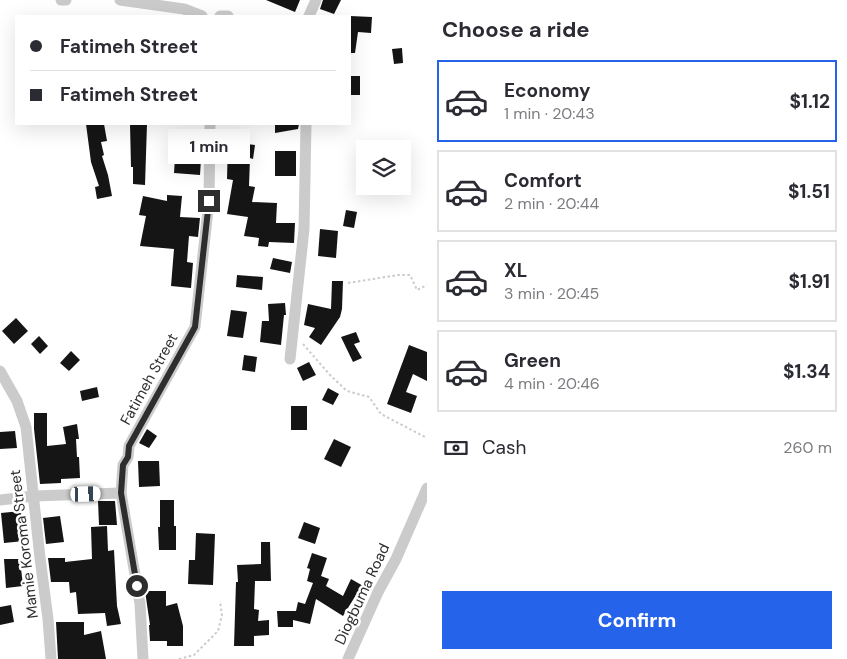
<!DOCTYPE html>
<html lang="en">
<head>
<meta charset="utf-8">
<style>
  body { margin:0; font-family:"DM Sans",sans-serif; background:#f2f2f3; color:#2b2b33; height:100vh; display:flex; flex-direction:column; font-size:19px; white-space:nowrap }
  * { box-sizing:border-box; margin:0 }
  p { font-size:16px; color:#7c7c81 }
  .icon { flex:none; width:28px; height:28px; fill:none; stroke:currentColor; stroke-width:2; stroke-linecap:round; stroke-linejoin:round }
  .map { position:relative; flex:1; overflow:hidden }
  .side { display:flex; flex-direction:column; background:#fff; width:420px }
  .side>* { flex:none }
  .guide { position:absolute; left:15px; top:15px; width:336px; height:110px; border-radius:0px; box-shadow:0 5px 20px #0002; display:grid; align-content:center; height:110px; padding:0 15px; background:#fff }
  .fabs { position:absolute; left:356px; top:140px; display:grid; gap:10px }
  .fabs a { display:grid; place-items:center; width:55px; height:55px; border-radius:0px; background:#fff; box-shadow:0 5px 20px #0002; font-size:25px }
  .end { position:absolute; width:22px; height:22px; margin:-11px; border:6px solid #2e2e2e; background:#fff; box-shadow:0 0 0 2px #fff }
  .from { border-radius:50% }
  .bubble { position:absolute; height:35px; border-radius:0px; background:#fff; box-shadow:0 5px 20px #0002; font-size:16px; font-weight:700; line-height:35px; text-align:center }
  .car { position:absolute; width:15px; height:30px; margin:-15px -8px; border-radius:6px; box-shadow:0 0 4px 1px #0007; background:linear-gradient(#fff 24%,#345 0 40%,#fff 0 76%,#345 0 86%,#fff 0) }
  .guide b { display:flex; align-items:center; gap:18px; height:48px; font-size:19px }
  .guide b+b { border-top:1px solid #e1e1e2 }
  .guide i { width:12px; height:12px; background:#2b2b33 }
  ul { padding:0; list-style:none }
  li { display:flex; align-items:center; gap:15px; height:82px; margin:0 10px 8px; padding:0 5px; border:2px solid #e1e1e2; border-radius:0px }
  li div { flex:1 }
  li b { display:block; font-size:19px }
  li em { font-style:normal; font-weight:700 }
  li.on { border-color:#2563eb }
  li>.icon { width:45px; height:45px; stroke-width:1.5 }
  h2 { padding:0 15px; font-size:22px; line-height:60px }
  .pay { display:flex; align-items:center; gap:12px; height:55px; padding:0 15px; font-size:19px }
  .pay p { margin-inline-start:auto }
  .cta { display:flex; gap:10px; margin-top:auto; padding:10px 15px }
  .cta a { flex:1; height:58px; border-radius:0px; background:#2563eb; color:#fff; font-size:20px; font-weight:700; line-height:58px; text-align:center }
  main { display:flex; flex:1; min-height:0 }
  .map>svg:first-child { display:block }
  .building { fill:#151515 }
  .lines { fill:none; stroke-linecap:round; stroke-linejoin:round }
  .path { stroke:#cbcbcb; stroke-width:2; stroke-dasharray:2.5 2.5; stroke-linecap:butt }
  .minor { stroke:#cbcbcb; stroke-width:11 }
  .route { stroke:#2e2e2e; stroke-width:6 }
  .labels { text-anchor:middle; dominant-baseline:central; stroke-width:5; stroke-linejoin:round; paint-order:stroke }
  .street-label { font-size:15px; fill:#2e2e2e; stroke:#fff }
</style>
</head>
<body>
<main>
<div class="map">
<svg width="427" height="659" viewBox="0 0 427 659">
  <rect width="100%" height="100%" fill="#fff"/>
  <g class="building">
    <polygon points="266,0 300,0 295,12"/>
    <polygon points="323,0 341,0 334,14 320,9"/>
    <polygon points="350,16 372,17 371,33 358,32 355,53 350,53"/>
    <polygon points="402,48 403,63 394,64 392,49"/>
    <rect x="351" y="76" width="9" height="19"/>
    <polygon points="86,124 104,124 107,141 101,142 104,155 102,156 108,175 112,196 97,199 95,187 99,186 91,162"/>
    <polygon points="130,124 147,124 145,185 133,184 133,167 131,167"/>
    <polygon points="275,124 299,124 298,129 275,133"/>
    <polygon points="228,141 247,142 247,144 255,145 253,159 250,158 249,186 255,187 252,202 277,203 276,223 295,223 294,243 269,242 268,247 258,246 259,238 244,236 248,217 227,214 233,180 227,179"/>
    <rect x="275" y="151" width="21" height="25"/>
    <polygon points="175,157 201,159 200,175 174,173"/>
    <polygon points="167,195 182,196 180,217 200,218 198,237 189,236 187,262 193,263 191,288 171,286 174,249 140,246 146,216 139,215 143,196 167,201"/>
    <polygon points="346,210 357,212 354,228 343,226"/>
    <polygon points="320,229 338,231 336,258 318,256"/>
    <polygon points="273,258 292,262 290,273 270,269"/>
    <polygon points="237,275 263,277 262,290 236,287"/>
    <polygon points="332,281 343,281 342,309 340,317 321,345 309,337 315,328 304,325 308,304 331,309"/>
    <polygon points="285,303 286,315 284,315 281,345 260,342 262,321 269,321 268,304"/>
    <polygon points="231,310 247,312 243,338 227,336"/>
    <polygon points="16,318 28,331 14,344 2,331"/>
    <polygon points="356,332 360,342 354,344 362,358 353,362 341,337"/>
    <polygon points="39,336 48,346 40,354 31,344"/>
    <polygon points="409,345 427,352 427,381 413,374 406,392 417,396 411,413 387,404"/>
    <polygon points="71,351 80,360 69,371 60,363"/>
    <polygon points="244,355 257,357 255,372 242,370"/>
    <polygon points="309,362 316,375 303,381 297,368"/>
    <polygon points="97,387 99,397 82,401 80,391"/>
    <polygon points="328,388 339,394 333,405 322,400"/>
    <rect x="291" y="406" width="16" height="24"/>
    <polygon points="34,413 47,413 47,446 66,444 63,427 77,424 79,439 76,439 77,457 79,457 80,478 61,479 61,483 40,484 34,429"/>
    <polygon points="147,429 157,436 149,448 139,443"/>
    <polygon points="15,431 17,448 0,449 0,432"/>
    <polygon points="334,439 351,447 341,467 324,459"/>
    <polygon points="138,461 159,461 160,486 139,487"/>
    <polygon points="160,500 174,500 174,526 176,526 176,550 159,550 158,527 160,527"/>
    <polygon points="98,501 115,501 117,525 99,525"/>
    <polygon points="21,511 24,541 4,543 1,513"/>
    <polygon points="60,516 64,542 46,544 43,518"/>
    <polygon points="304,522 320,528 315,544 298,538"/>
    <polygon points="107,526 108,551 114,550 117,606 121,624 107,626 105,613 78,614 76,592 70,593 69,582 51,582 48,558 65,558 65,562 92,559 91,527"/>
    <polygon points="196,533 215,534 213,585 188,584 189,560 195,560"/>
    <polygon points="261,542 270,542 271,581 255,581 254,609 259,610 258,621 269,620 269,635 254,636 254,646 234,646 236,582 238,582 237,565 261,564"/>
    <polygon points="312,553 327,558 321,576 329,579 326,586 343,596 351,579 365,587 362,594 358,593 356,595 343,616 316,599 310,624 293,620 293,627 278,627 277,611 296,611 298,602 305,604 313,583 307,581 310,569 307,568"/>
    <polygon points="4,559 20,559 23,586 6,588"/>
    <polygon points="145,591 166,591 166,606 177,603 183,626 183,646 167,646 167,641 150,641 149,625 150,625"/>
    <polygon points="11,605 14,622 0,625 0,607"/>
    <polygon points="56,622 84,622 84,635 101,631 106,659 58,659"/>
  </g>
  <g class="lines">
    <g class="path">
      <polyline points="348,283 398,275 410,275 417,290 427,285"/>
      <polyline points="303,344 330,375 347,391 369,397 381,414 427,438"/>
      <polyline points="179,659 194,655 218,631 222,615 220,601"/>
    </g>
    <g class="minor">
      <polyline points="61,0 66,0"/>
      <polyline points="120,0 184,9 202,16"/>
      <polyline points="220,16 228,16"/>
      <polyline points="309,16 316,0"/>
      <polyline points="290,359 304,229 306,124"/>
      <polyline points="0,371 17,401 26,427 40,558 48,619 51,659"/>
      <polyline points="0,500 34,496 121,493"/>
      <polyline points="143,659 140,604 121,493 123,465 128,457 129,446 195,327 209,201 210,124"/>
      <polyline points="348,659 378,592 396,559 427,488"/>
    </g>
  </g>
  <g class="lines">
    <polyline class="route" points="137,586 121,493 123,465 128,457 129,446 195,327 209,201"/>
  </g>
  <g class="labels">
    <g class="street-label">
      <text transform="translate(149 379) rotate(-61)">Fatimeh Street</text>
      <text transform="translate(24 544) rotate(-97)">Mamie Koroma Street</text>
      <text transform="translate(362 594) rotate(-65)">Diogbuma Road</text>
    </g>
  </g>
</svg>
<div class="fabs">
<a><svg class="icon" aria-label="layers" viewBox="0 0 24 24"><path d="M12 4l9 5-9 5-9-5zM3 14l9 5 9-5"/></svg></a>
</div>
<i class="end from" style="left:137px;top:586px"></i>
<i class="end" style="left:209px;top:201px"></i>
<div class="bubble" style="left:168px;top:129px;width:82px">1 min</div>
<i class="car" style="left:86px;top:494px;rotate:88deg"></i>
<div class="guide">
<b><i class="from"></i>Fatimeh Street</b>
<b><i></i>Fatimeh Street</b>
</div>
</div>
<section class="side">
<h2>Choose a ride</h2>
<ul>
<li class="on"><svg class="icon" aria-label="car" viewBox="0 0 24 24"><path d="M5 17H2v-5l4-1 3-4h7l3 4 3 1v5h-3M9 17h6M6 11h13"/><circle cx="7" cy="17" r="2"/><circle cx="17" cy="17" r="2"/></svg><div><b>Economy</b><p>1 min · 20:43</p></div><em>$1.12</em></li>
<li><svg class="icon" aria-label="car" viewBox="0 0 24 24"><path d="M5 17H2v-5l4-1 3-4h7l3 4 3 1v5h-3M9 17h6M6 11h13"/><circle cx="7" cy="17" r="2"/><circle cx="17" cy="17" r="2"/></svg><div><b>Comfort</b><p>2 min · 20:44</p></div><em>$1.51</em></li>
<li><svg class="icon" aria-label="car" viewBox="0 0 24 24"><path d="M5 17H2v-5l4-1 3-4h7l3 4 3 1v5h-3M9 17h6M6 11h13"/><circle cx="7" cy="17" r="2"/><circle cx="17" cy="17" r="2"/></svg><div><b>XL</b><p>3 min · 20:45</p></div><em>$1.91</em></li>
<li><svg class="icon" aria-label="car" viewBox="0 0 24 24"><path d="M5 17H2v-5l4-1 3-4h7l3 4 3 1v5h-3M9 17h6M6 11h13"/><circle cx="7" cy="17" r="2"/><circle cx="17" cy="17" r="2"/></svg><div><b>Green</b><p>4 min · 20:46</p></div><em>$1.34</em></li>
</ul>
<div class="pay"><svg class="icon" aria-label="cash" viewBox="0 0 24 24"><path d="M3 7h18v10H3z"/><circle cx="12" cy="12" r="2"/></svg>Cash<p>260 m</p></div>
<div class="cta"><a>Confirm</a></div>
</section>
</main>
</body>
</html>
